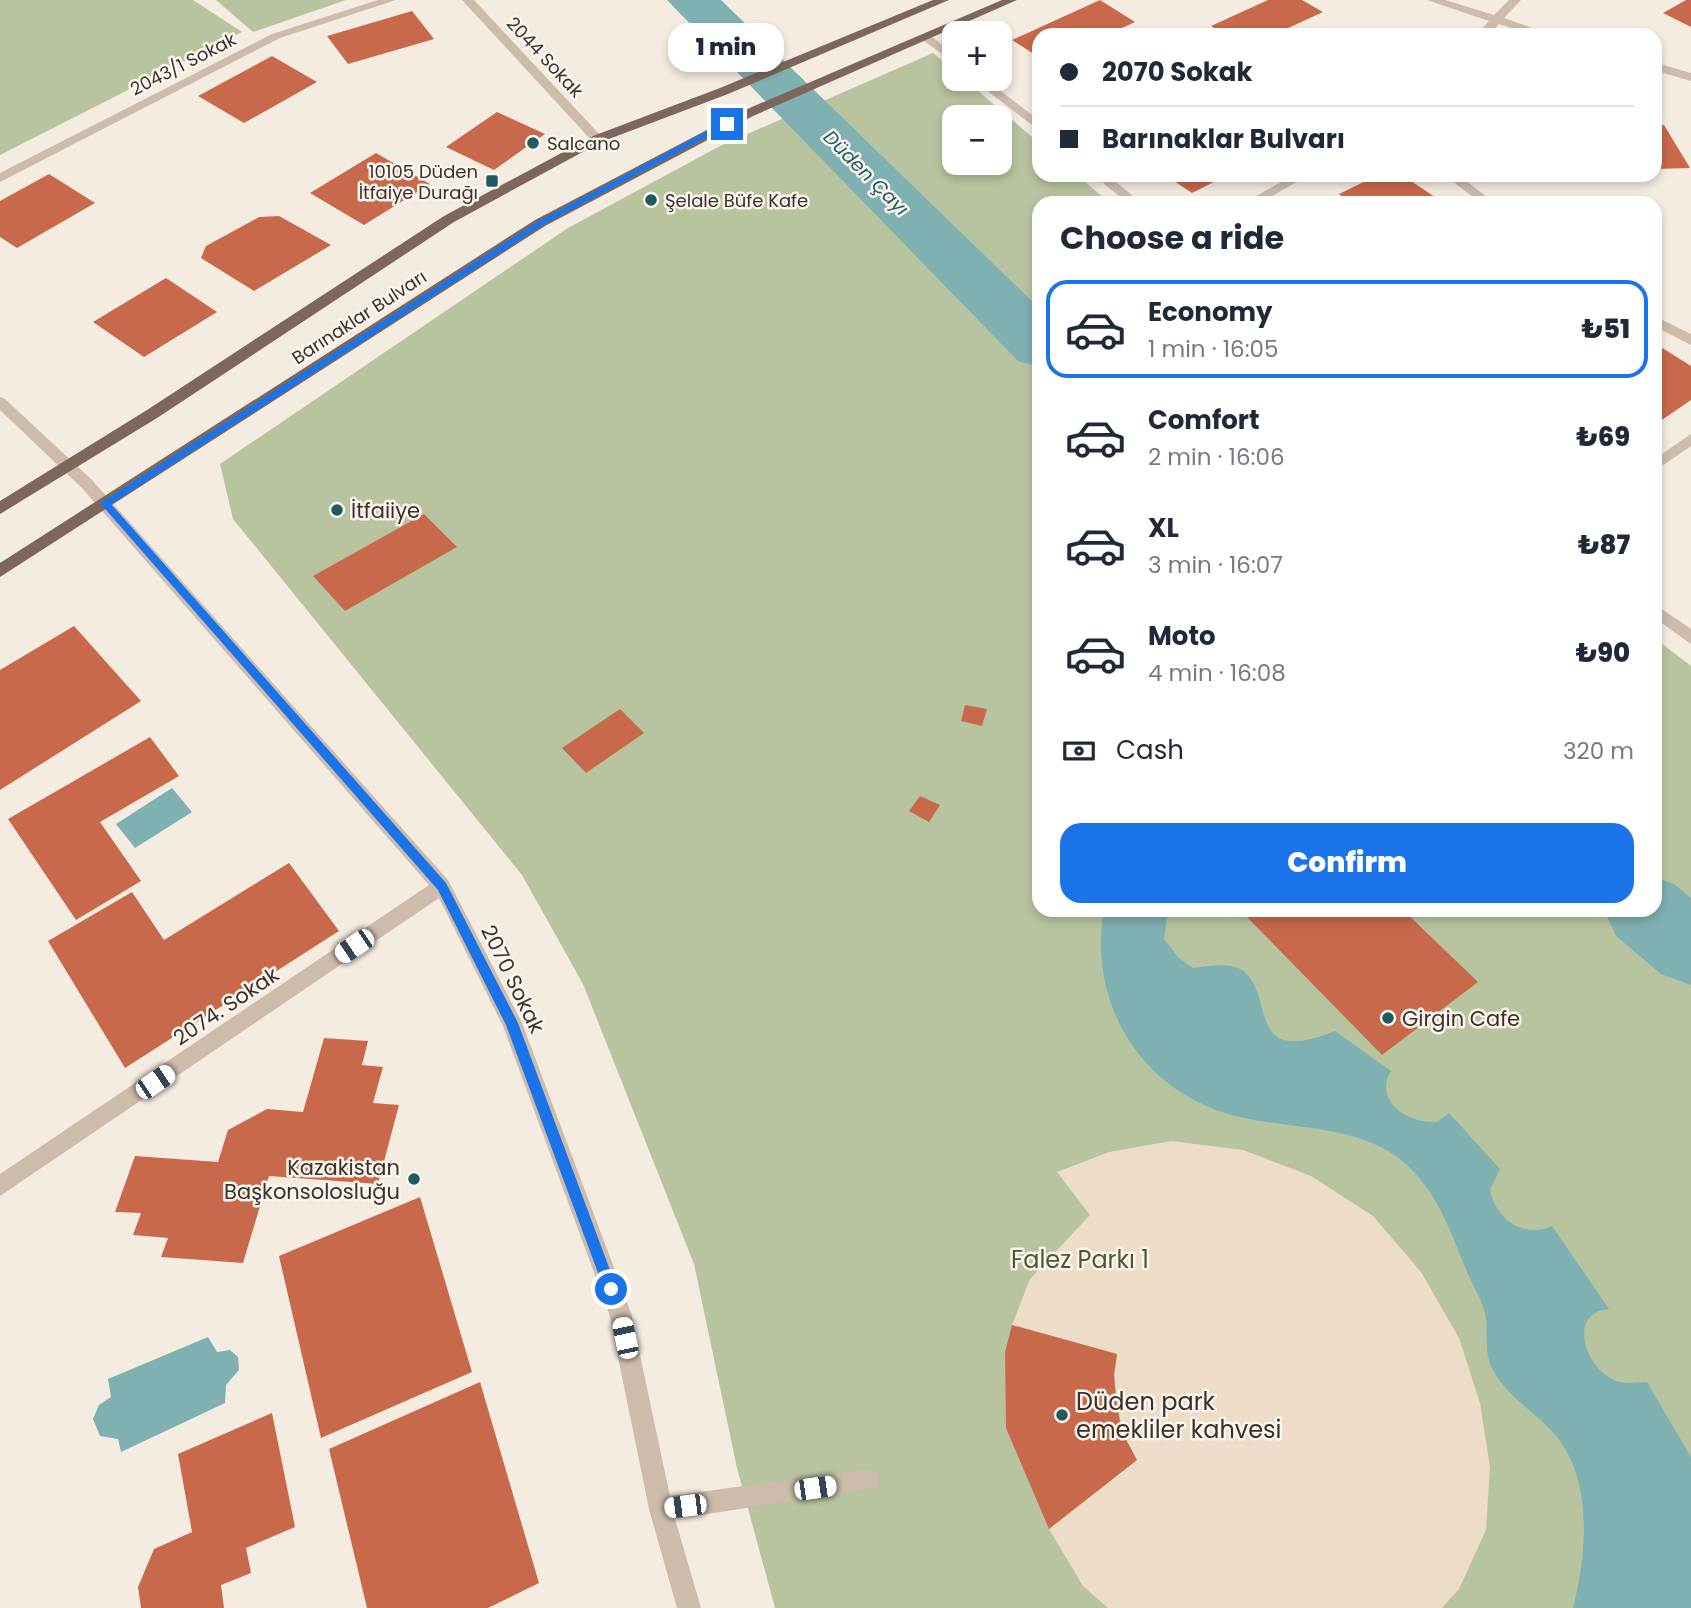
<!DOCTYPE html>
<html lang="en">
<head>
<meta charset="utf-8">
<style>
  body { margin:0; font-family:Poppins,sans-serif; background:#f6f6f7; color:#1f2937; height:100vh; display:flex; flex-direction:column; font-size:26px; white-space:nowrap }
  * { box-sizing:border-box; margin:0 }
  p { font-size:23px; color:#747a83 }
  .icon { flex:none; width:38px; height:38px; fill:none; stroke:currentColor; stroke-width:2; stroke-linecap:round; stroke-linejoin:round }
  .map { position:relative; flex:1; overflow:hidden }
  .details { position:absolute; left:1032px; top:196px; width:630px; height:721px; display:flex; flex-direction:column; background:#fff; border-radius:21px; box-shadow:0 4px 10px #0003 }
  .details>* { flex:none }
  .banner { position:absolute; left:1032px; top:28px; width:630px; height:154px; border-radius:21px; box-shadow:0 4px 10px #0003; display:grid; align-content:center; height:154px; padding:0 28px; background:#fff }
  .fabs { position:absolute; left:942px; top:21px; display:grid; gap:14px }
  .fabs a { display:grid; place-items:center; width:70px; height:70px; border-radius:14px; background:#fff; box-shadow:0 4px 10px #0003; font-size:35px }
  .end { position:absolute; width:32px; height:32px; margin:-16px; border:9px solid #1a73e8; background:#fff; box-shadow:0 0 0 4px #fff }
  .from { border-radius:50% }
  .bubble { position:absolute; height:49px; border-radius:21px; background:#fff; box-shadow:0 4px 10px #0003; font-size:23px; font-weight:800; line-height:49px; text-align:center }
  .car { position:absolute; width:21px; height:42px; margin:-21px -10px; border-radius:9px; box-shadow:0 0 5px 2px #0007; background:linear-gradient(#fff 24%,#345 0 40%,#fff 0 76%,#345 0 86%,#fff 0) }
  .banner b { display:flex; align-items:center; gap:24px; height:66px; font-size:26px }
  .banner b+b { border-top:2px solid #e0e1e3 }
  .banner i { width:18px; height:18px; background:#1f2937 }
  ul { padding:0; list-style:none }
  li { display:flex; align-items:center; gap:21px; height:98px; margin:0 14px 10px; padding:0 14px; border:4px solid transparent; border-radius:21px }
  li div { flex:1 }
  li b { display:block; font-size:26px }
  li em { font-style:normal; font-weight:800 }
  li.current { border-color:#1a73e8 }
  li>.icon { width:63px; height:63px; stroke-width:1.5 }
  h2 { padding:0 28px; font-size:32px; line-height:84px }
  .pay { display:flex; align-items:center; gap:18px; height:77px; padding:0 28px; font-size:26px }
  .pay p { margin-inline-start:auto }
  .action { display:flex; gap:14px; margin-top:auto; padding:14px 28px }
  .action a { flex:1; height:80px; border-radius:21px; background:#1a73e8; color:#fff; font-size:28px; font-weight:800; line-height:80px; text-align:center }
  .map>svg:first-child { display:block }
  .green { fill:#b8c4a0; fill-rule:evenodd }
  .plaza { fill:#ecdcc8 }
  .water { fill:#7fb0b2 }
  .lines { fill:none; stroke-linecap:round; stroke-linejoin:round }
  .river { fill:#7fb0b2; fill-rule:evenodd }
  .building { fill:#c8694b }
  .minor { fill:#cdbbac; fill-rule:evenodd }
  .major { fill:#7d675c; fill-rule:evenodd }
  .route { fill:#1a73e8 }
  .poi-dot { fill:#1f5a5e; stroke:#fbf5ee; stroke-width:2.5 }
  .labels { text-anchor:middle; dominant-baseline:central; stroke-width:5; stroke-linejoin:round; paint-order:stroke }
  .far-street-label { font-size:18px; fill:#3b302b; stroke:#fbf5ee }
  .far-poi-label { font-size:18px; fill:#3b302b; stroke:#fbf5ee; text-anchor:start }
  .far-water-label { font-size:19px; font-style:italic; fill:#1f5a5e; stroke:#fbf5ee }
  .poi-label { font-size:21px; fill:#3b302b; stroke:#fbf5ee; text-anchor:start }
  .street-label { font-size:21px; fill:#3b302b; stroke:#fbf5ee }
  .near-park-label { font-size:24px; fill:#4a5a2e; stroke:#fbf5ee }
  .near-poi-label { font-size:24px; fill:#3b302b; stroke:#fbf5ee; text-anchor:start }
</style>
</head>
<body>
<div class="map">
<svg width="1691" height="1608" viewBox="0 0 1691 1608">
  <rect width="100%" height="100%" fill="#f4ebe1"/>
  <g class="green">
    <polygon points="0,0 193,0 242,32 0,155"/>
    <polygon points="216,0 346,0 253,32"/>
    <path d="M933 53 954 70V79H964L1039 143 1040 175H1077L1110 203H1040V910H1656V639L1691 666V1608H775L737 1468 694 1264 583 984 522 875 233 519 220 464 568 228 720 146ZM954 117H999V163H954Z"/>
  </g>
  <polygon class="plaza" points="1171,1141 1243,1150 1311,1176 1373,1216 1421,1272 1459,1338 1480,1403 1490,1467 1486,1530 1459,1589 1442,1608 1108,1608 1083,1586 1049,1529 1122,1432 1114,1375 1117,1354 1012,1325 1030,1279 1090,1215 1057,1172 1109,1152"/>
  <g class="water">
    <polygon points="172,788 192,812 135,848 116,824"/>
    <path d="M1104 910H1168L1164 939 1179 958 1193 968C1207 966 1229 962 1242 970 1277 995 1243 1068 1335 1031L1391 1071C1372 1102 1411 1124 1437 1122L1449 1113 1500 1169 1490 1190C1496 1219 1523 1239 1552 1226L1609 1309C1566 1313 1586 1369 1614 1380 1625 1385 1636 1382 1647 1382L1691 1457V1608H1573C1587 1553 1594 1477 1552 1431 1533 1411 1506 1395 1493 1370 1483 1352 1489 1331 1485 1313 1482 1300 1473 1286 1468 1274 1452 1236 1440 1197 1410 1168 1362 1120 1285 1132 1225 1113 1137 1085 1088 1000 1104 910Z"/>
    <polygon points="208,1337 217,1352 230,1350 238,1357 239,1370 226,1385 225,1403 121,1452 118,1439 100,1436 93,1419 99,1405 111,1397 108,1379"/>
  </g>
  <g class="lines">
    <g class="river">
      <polygon points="667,0 721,0 1040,309 1040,367 1018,361"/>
      <polygon points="1656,878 1674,884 1691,898 1691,985 1661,974 1616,936 1604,910 1656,910"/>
    </g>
  </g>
  <g class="building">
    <polygon points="1100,0 1135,22 1107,35 1040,35 1040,58 1012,40"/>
    <polygon points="1268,0 1302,0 1323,12 1273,35 1225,35 1211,26"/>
    <polygon points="1686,0 1691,0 1691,27 1663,13"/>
    <polygon points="412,11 434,39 348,64 327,36"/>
    <polygon points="272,56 317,82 244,123 198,96"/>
    <polygon points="497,112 545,134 494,170 446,147"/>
    <polygon points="1656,125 1664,125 1690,168 1656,169"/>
    <polygon points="376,153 430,184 364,225 310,193"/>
    <polygon points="49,174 95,203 17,248 0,237 0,201"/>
    <polygon points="1165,175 1228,175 1192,193"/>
    <polygon points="1378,175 1402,175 1444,203 1352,203 1339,194"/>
    <polygon points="279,216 331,245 254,291 201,258 206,246 259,217"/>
    <polygon points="166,278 217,312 144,357 93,322"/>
    <polygon points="1656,344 1691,366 1691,400 1656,424"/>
    <polygon points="424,514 457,547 345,611 313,576"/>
    <polygon points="74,626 141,701 0,790 0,670"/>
    <polygon points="965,705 987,709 982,726 961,721"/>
    <polygon points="620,709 644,733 586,773 562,748"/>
    <polygon points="150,737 179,776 100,822 141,881 76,920 8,819"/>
    <polygon points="920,796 940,805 929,822 909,811"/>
    <polygon points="289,863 339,931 125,1068 48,941 132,892 164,940"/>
    <polygon points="1252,910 1403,910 1478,982 1382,1055 1245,915"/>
    <polygon points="324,1038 368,1041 362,1065 383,1067 373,1103 399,1105 378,1184 269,1176 243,1263 161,1257 168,1238 133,1235 141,1213 115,1212 135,1156 218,1162 228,1130 267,1109 303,1112"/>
    <polygon points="420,1197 472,1372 321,1438 279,1256"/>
    <polygon points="1012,1325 1117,1354 1114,1375 1116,1401 1122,1432 1137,1460 1049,1529 1006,1428 1005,1352"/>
    <polygon points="480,1382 539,1583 488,1608 367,1608 329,1449"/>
    <polygon points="272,1413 295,1527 246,1548 251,1573 221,1585 224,1608 141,1608 138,1587 154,1549 192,1532 178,1454"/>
  </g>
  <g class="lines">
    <g class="minor">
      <polygon points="378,0 396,0 280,38 0,182 0,173 272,34"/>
      <polygon points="462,0 474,0 601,136 601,142 593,142"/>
      <polygon points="1427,0 1445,0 1494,15 1509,0 1521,0 1504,18 1552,35 1534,35 1499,24 1488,35 1476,35 1489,21"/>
      <polygon points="923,36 931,36 954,54 954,63 923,40"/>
      <polygon points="1656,63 1691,73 1691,81 1656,71"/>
      <polygon points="972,79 985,79 1040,121 1040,131"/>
      <polygon points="1094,175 1108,175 1141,203 1127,203"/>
      <polygon points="1293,175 1309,175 1260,203 1244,203"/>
      <polygon points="1444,175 1458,175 1495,203 1481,203"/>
      <polygon points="1656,317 1691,334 1691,345 1656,327"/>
      <polygon points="0,397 5,399 92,480 448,880 522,1023 631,1313 670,1496 869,1469 877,1472 880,1480 877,1488 675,1519 701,1608 677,1608 649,1509 609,1313 503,1026 439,898 0,1196 0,1174 429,885 82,488 0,410"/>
      <polygon points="1691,434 1691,446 1656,470 1656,458"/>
      <polygon points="1656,605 1691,629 1691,644 1656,619"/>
    </g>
    <g class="major">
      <polygon points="933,0 949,0 728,94 601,142 454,222 157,418 0,514 0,501 147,410 444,216 593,136 720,88"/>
      <polygon points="1002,0 1017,0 753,116 545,226 0,577 0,563 535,220 745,110"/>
    </g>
  </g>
  <polygon class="route" points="724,122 731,124 543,225 111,504 446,883 518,1023 617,1289 611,1296 604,1289 506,1025 438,890 100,503 537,222"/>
  <g class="poi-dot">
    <circle cx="533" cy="143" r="7"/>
    <rect x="485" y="174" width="14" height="14" rx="3.5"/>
    <circle cx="651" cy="200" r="7"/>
    <circle cx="337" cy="510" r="7"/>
    <circle cx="1388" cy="1018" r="7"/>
    <circle cx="414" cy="1179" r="7"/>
    <circle cx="1062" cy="1415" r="7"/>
  </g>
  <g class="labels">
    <g class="far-street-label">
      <text transform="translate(545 57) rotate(47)">2044 Sokak</text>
      <text transform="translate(183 64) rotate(-27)">2043/1 Sokak</text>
      <text transform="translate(359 317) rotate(-33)">Barınaklar Bulvarı</text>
    </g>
    <g class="far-poi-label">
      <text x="547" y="143">Salcano</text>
      <text x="478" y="171" text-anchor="end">10105 Düden<tspan x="478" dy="21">İtfaiye Durağı</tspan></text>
      <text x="665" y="200">Şelale Büfe Kafe</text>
    </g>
    <g class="far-water-label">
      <text transform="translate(866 173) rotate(45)">Düden Çayı</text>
    </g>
    <g class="poi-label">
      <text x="351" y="510">İtfaiiye</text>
      <text x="1402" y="1018">Girgin Cafe</text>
      <text x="400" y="1167" text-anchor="end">Kazakistan<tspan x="400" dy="24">Başkonsolosluğu</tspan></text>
    </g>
    <g class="street-label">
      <text transform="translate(513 979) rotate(64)">2070 Sokak</text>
      <text transform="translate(226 1006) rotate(-34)">2074. Sokak</text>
    </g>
    <g class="near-park-label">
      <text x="1080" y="1259">Falez Parkı 1</text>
    </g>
    <g class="near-poi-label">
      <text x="1076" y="1401">Düden park<tspan x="1076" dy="28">emekliler kahvesi</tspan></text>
    </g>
  </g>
</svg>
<div class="fabs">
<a>+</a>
<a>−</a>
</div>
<i class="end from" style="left:611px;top:1289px"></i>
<i class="end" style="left:727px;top:124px"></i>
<div class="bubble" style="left:668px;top:23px;width:116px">1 min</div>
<i class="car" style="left:354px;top:946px;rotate:236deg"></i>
<i class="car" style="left:155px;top:1082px;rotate:56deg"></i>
<i class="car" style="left:625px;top:1338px;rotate:348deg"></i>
<i class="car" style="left:815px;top:1488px;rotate:82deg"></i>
<i class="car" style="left:685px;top:1506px;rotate:263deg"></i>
<div class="banner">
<b><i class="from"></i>2070 Sokak</b>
<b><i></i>Barınaklar Bulvarı</b>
</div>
<section class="details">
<h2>Choose a ride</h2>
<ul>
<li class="current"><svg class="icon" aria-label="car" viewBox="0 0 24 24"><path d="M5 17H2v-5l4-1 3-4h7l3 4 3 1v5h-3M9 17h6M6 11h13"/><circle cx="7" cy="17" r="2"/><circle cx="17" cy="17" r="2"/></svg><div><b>Economy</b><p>1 min · 16:05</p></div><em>₺51</em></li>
<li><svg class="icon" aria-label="car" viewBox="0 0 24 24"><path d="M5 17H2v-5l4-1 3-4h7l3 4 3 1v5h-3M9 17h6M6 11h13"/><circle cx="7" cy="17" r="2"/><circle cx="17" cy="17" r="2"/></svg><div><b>Comfort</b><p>2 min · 16:06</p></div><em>₺69</em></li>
<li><svg class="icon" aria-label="car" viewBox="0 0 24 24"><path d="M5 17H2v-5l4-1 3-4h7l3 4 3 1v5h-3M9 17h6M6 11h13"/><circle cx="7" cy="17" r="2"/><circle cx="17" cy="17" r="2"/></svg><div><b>XL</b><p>3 min · 16:07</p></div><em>₺87</em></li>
<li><svg class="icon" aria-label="car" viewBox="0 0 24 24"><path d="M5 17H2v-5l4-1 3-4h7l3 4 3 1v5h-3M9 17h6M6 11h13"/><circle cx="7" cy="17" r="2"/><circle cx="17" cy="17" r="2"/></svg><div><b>Moto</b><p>4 min · 16:08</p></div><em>₺90</em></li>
</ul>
<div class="pay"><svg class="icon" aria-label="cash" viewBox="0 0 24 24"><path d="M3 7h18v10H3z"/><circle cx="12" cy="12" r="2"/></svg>Cash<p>320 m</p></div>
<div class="action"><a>Confirm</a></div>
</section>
</div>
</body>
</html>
